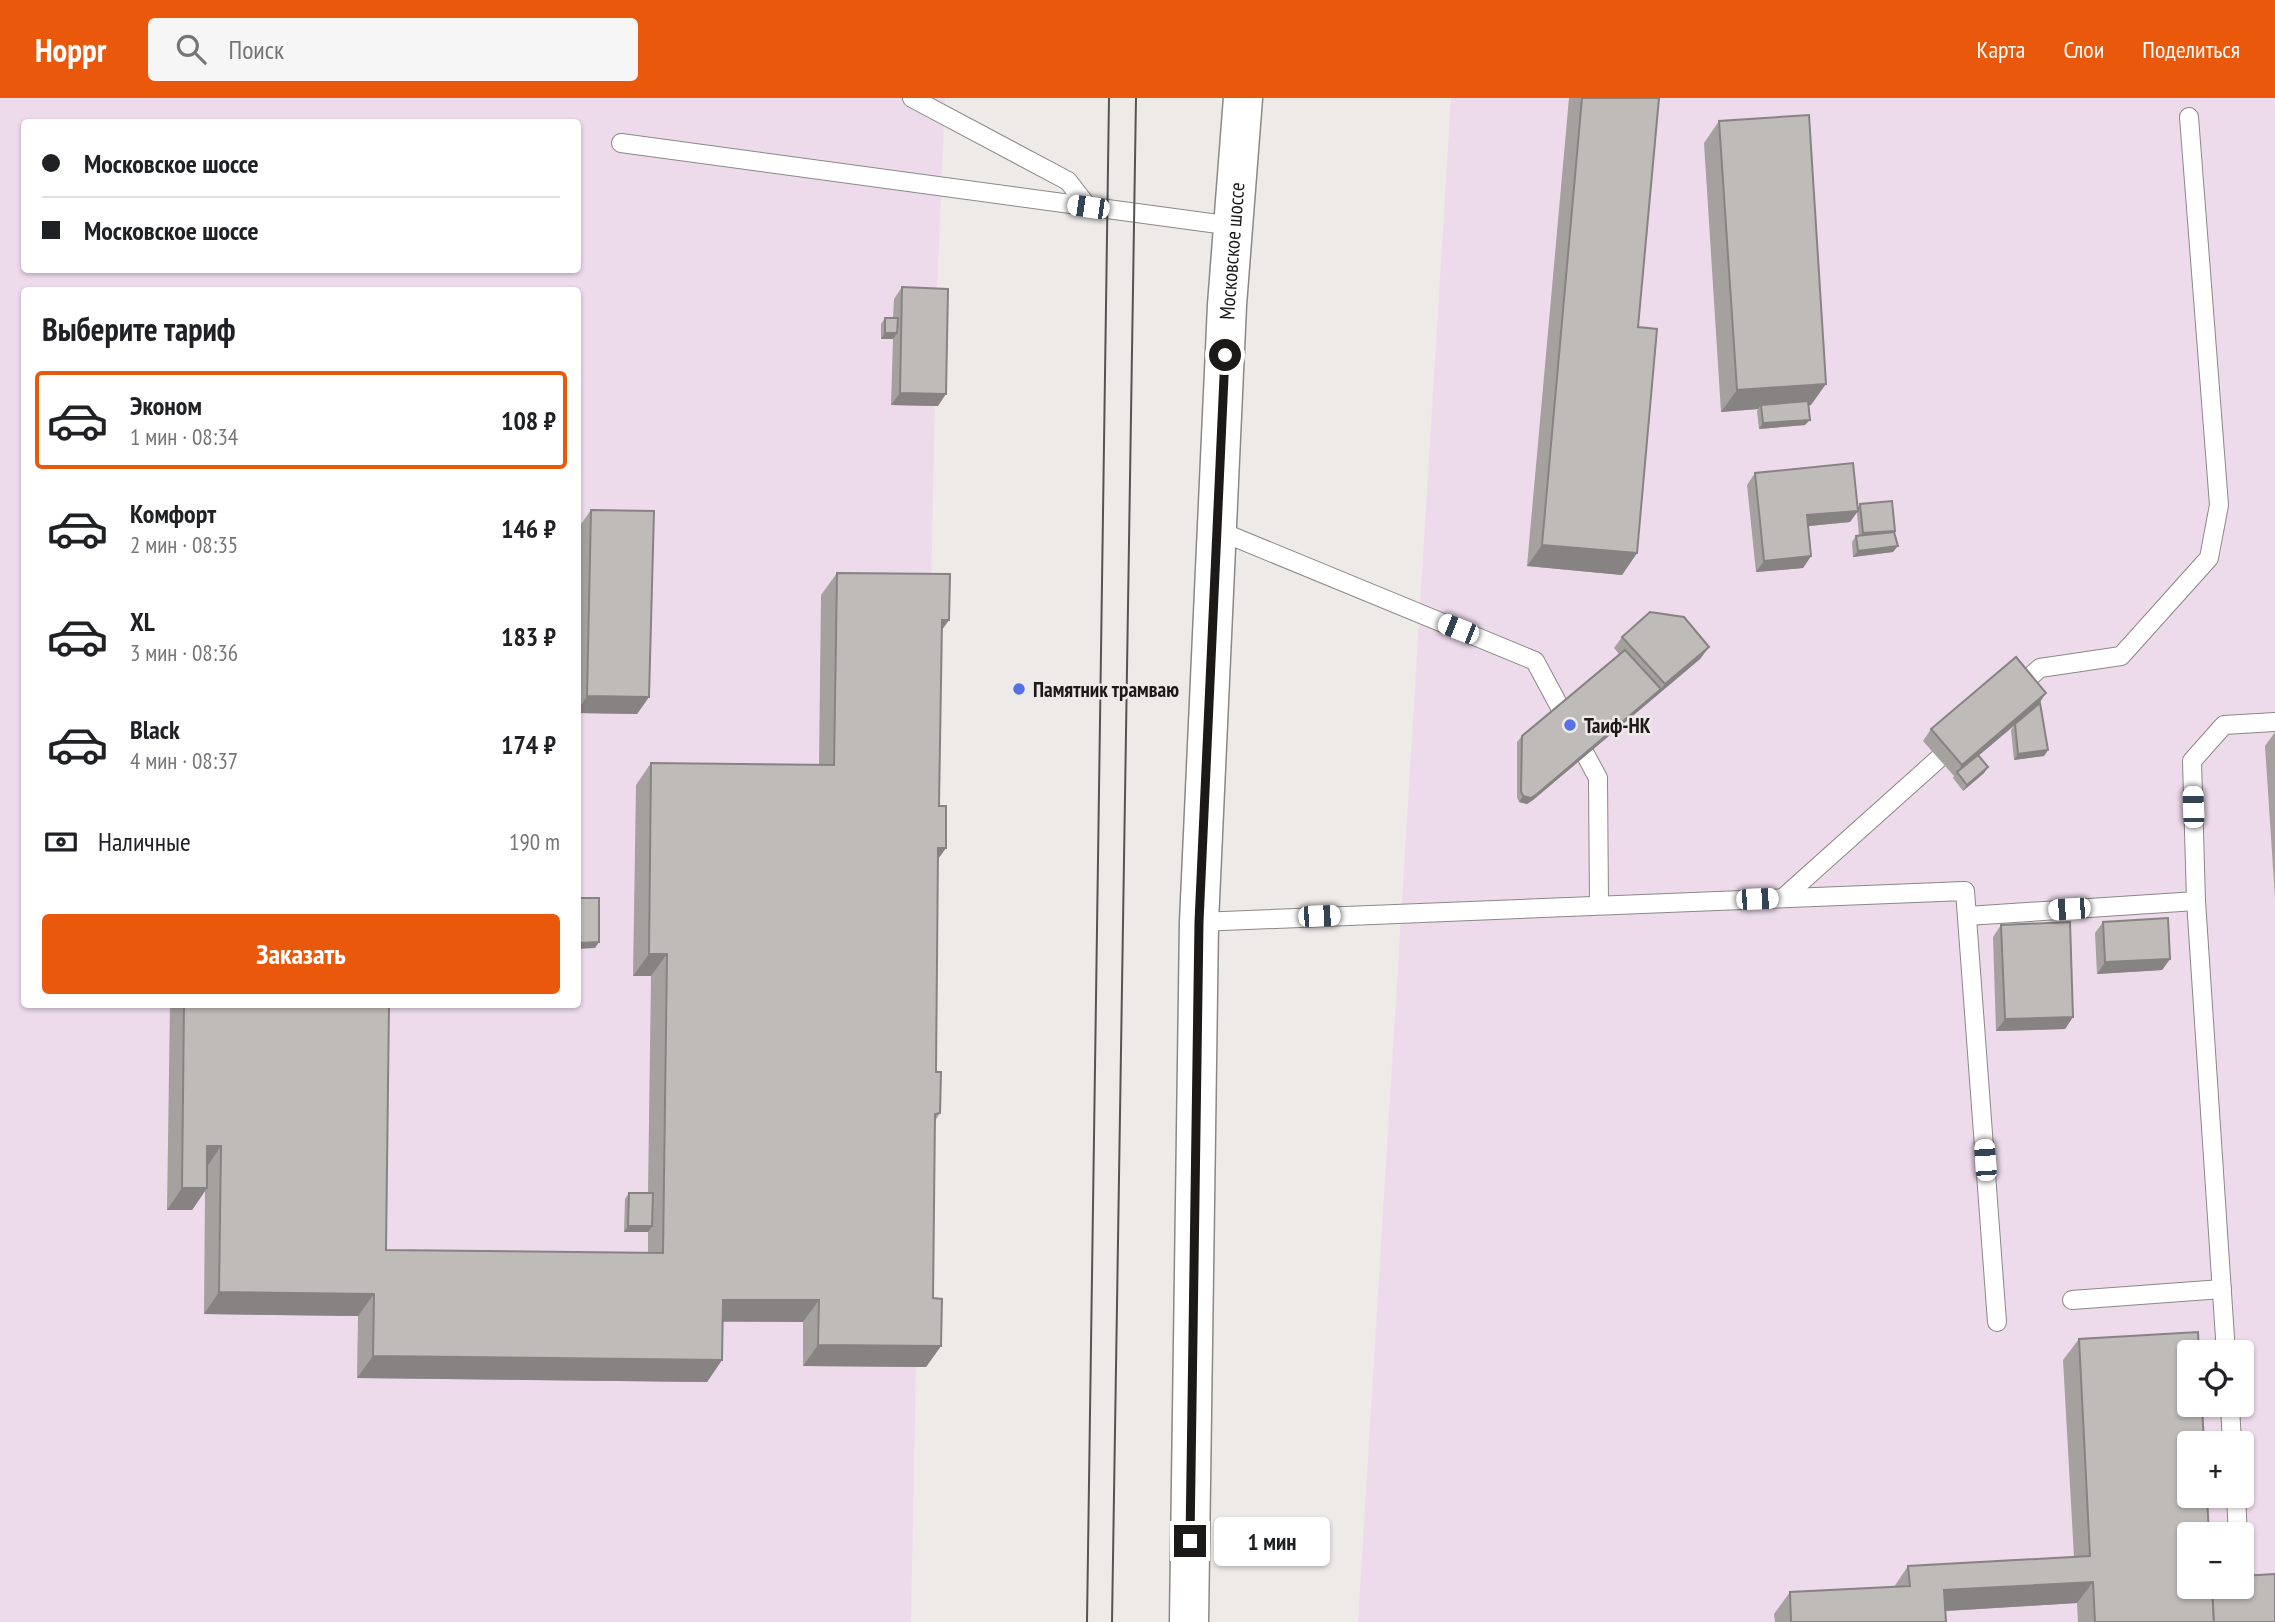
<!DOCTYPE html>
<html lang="ru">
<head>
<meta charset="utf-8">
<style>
  body { margin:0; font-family:"PT Sans Narrow",sans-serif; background:#f6f6f6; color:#202124; height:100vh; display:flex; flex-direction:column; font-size:26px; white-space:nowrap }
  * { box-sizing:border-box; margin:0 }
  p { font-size:23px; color:#757577 }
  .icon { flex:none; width:38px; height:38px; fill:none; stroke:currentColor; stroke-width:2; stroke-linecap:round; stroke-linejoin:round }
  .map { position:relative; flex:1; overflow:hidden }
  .drawer { position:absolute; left:21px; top:189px; width:560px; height:721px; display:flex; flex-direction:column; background:#fff; border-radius:7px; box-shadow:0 2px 5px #0004 }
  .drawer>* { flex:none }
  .banner { position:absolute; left:21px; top:21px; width:560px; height:154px; border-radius:7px; box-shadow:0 2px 5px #0004; display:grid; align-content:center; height:154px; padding:0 21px; background:#fff }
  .controls { position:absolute; left:2177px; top:1242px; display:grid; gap:14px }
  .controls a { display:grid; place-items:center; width:77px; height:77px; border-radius:7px; background:#fff; box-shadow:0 2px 5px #0004; font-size:35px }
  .end { position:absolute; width:32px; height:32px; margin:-16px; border:9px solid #1b1a19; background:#fff; box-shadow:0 0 0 4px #fff }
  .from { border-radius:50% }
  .bubble { position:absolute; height:49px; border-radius:7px; background:#fff; box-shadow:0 2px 5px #0004; font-size:23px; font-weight:700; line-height:49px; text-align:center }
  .car { position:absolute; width:21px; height:42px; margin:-21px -10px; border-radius:9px; box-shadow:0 0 5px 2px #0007; background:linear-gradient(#fff 24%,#345 0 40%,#fff 0 76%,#345 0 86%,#fff 0) }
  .banner b { display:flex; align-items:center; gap:24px; height:66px; font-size:26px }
  .banner b+b { border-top:2px solid #e0e0e0 }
  .banner i { width:18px; height:18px; background:#202124 }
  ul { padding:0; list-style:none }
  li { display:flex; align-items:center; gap:21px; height:98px; margin:0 14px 10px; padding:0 7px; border:4px solid transparent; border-radius:7px }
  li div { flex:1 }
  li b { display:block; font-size:26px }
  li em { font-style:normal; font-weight:700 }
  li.current { border-color:#ea580c }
  li>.icon { width:63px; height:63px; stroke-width:1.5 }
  h2 { padding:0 21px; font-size:32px; line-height:84px }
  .pay { display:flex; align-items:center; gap:18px; height:77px; padding:0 21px; font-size:26px }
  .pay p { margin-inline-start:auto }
  .action { display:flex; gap:14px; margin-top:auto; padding:14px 21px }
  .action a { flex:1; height:80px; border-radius:7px; background:#ea580c; color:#fff; font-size:28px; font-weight:700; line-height:80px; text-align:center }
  header { display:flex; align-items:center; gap:42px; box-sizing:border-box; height:98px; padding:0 35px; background:#ea580c; color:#fff }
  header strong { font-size:33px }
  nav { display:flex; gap:38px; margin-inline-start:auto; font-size:24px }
  .search { width:490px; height:63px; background:#f6f6f6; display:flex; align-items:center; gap:18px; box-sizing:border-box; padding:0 24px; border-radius:7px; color:#757577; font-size:26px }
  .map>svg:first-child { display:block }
  .industrial { fill:#eddbeb; fill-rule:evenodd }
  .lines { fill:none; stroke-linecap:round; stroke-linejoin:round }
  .service-casing { stroke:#8b8885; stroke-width:20 }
  .primary-casing { stroke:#8b8885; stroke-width:41 }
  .service { stroke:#fff; stroke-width:18 }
  .primary { stroke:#fff; stroke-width:38 }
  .tram { stroke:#565453; stroke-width:2 }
  .wall { fill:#a4a19f }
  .shaded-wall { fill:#868382 }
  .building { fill:#bfbbb9; stroke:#868382; stroke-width:2 }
  .route { stroke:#1b1a19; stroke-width:9 }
  .poi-dot { fill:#5571e6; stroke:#eeeae8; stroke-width:2.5 }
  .labels { text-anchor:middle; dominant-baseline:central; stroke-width:5; stroke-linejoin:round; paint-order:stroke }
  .street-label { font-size:21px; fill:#1b1a19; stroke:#eeeae8 }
  .poi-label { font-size:21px; font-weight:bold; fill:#1b1a19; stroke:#eeeae8; text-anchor:start }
</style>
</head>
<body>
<header>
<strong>Hoppr</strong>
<div class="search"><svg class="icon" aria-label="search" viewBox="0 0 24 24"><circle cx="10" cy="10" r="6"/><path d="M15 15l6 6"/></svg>Поиск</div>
<nav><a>Карта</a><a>Слои</a><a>Поделиться</a></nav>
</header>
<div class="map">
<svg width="2275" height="1524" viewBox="0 0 2275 1524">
  <rect width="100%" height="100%" fill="#eeeae8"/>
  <g class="industrial">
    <path d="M0 0H945L937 192 911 1524H0ZM24 24H578V172H24ZM24 192H578V906H24Z"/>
    <path d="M1451 0H2275V1524H1358ZM2189 1255H2242V1307H2189ZM2189 1346H2242V1398H2189ZM2189 1437H2242V1489H2189Z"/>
  </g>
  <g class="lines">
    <defs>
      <g id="service">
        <polyline points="912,0 1068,83 1088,109"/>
        <polyline points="621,45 1233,128"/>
        <polyline points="1217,432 1535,563 1598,680 1599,807"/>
        <polyline points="2015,592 2040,570 2121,558 2209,460 2219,407 2189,19"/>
        <polyline points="1783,800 1955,646"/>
        <polyline points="1967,818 2196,803"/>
        <polyline points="1199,824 1965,793 1997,1224"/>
        <polyline points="2072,1202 2222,1191"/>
        <polyline points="2226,1255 2196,803 2192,663 2224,627 2275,624"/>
        <polyline points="2230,1307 2232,1346"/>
        <polyline points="2236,1398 2238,1437"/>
      </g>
      <g id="primary">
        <path id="s1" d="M1189 1524 1199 824 1227 207 1243 0"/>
      </g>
    </defs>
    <use href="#service" class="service-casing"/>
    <use href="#primary" class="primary-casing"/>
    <use href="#service" class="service"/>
    <use href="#primary" class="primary"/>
    <g class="tram">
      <polyline points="1087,1524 1109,0"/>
      <polyline points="1112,1524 1136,0"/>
    </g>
  </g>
  <g class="wall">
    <polygon points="1569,0 1659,0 1638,229 1637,455 1622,477 1527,468"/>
    <polygon points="1719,23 1811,307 1808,308 1805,327 1759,331 1757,313 1758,311 1721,314 1704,45"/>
    <polygon points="902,189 938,308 891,307 893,241 881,241 881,226 885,220 893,220 894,201"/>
    <polygon points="1755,375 1857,410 1860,406 1895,433 1893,454 1853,459 1852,444 1856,438 1859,438 1857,414 1850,424 1808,428 1811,458 1803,470 1756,474 1747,387"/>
    <polygon points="591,412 649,599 637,616 578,615 578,512 579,429"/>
    <polygon points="837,475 949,522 941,533 939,708 946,750 938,761 936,974 940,1015 935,1023 933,1200 941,1248 926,1269 803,1268 803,1224 723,1224 722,1262 707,1284 357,1280 358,1218 204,1216 205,1093 192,1112 167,1112 170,906 389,906 386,1152 648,1155 648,1134 624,1134 625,1101 629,1095 648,1095 651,878 633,878 636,687 651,665 819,667 821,497"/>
    <polygon points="1622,539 1709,549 1700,561 1533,702 1527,706 1519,704 1517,699 1517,644 1522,638 1619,556 1614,550"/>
    <polygon points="2039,606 2048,652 2044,658 2014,662 2011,632 2014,628 1978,658 1988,669 1984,675 1963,693 1953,680 1954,678 1923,643 1931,631"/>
    <polygon points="2275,634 2275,800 2265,648"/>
    <polygon points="2103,824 2170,861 2162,872 2097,876 2095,835"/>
    <polygon points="2001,827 2073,919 2065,931 1996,933 1993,839"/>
    <polygon points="2079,1241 2189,1489 2275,1524 2078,1524 2077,1505 1946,1513 1946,1524 1775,1524 1774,1516 1790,1494 1894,1489 1908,1468 2074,1459 2063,1262"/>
  </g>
  <g class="shaded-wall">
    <polygon points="885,235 897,235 893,241 881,241"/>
    <polygon points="1826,286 1811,307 1762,311 1761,307 1758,311 1721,314 1737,292"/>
    <polygon points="900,295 946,296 938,308 891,307"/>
    <polygon points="1810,322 1805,327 1759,331 1763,325"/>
    <polygon points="1858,413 1850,424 1799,429 1807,417"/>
    <polygon points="1895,433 1891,439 1859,441 1863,435"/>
    <polygon points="1542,447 1637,455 1622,477 1527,468"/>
    <polygon points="1898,448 1893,454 1853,459 1858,453"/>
    <polygon points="1811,458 1803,470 1756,474 1764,463"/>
    <polygon points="942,522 949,522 933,544"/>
    <polygon points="1709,549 1700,561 1533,702 1527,706 1519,704 1523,698 1661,591 1665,586"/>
    <polygon points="2046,595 2038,607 1958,675 1957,674 1954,679 1962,667"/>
    <polygon points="587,598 649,599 637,616 578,615 578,612"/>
    <polygon points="2048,652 2044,658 2014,662 2018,656"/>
    <polygon points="1988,669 1984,675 1963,693 1967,687"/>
    <polygon points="938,750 946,750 930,772"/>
    <polygon points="599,844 595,850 578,851 578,845"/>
    <polygon points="649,856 667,856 651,878 633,878"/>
    <polygon points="2170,861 2162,872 2097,876 2105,864"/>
    <polygon points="2073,919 2065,931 1996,933 2005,921"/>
    <polygon points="207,1048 221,1048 206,1070"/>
    <polygon points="182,1090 207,1090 192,1112 167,1112"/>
    <polygon points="628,1128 652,1128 648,1134 624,1134"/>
    <polygon points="219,1194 374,1196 358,1218 204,1216"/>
    <polygon points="723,1202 819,1202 803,1224 707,1223"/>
    <polygon points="818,1247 941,1248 926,1269 803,1268"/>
    <polygon points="373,1258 722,1262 707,1284 357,1280"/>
    <polygon points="2093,1484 2077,1505 1929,1514 1944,1492"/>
  </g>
  <g class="building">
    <polygon points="1582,0 1659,0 1638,229 1657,231 1637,455 1542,447"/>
    <polygon points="1809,17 1826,286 1737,292 1719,23"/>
    <polygon points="902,189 948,191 946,296 900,295"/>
    <polygon points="885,220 898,220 897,235 885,235"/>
    <polygon points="1808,303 1810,322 1763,325 1761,307"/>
    <polygon points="1853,365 1858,413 1807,417 1811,458 1764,463 1755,375"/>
    <polygon points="1892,403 1895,433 1863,435 1860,406"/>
    <polygon points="591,412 654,413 649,599 587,598"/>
    <polygon points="1894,434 1898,448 1858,453 1856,438"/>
    <polygon points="837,475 950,476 949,522 942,522 939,708 946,708 946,750 938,750 936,974 941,974 940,1015 935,1016 933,1200 942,1201 941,1248 818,1247 819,1202 723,1202 722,1262 373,1258 374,1196 219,1194 221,1048 207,1048 207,1090 182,1090 184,906 389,906 386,1152 663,1155 667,856 649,856 651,665 834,667"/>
    <polygon points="1650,514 1684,519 1709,549 1665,586 1622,539"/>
    <polygon points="1625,552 1661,591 1537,696 1531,700 1523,698 1521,693 1522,638"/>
    <polygon points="2016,559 2046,595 1962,667 1931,631"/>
    <polygon points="2040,605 2048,652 2018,656 2015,626"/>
    <polygon points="1978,657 1988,669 1967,687 1957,674"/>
    <polygon points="578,800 599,800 599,844 578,845"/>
    <polygon points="2168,820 2170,861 2105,864 2103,824"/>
    <polygon points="2070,824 2073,919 2005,921 2001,827"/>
    <polygon points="629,1095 653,1095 652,1128 628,1128"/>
    <polygon points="2198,1234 2199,1255 2189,1255 2189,1307 2202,1307 2204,1346 2189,1346 2189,1398 2207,1398 2209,1437 2189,1437 2189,1489 2212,1489 2214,1524 2095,1524 2093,1484 1944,1492 1946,1524 1791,1524 1790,1494 1910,1488 1908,1468 2090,1458 2079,1241"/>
    <polygon points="2275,1476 2275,1524 2214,1524 2212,1489 2242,1489 2242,1478"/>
  </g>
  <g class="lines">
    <polyline class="route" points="1190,1443 1199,824 1225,257"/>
  </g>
  <g class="poi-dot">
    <circle cx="1019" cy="591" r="7"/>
    <circle cx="1570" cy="627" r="7"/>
  </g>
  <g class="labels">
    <g class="street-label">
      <text stroke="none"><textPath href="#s1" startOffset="1372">Московское шоссе</textPath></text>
    </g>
    <g class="poi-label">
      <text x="1033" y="591">Памятник трамваю</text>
      <text x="1584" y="627">Таиф-НК</text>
    </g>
  </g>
</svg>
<div class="controls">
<a><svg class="icon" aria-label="locate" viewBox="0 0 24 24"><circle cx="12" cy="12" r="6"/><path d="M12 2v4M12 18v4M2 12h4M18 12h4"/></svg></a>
<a>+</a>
<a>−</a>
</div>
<i class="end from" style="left:1225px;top:257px"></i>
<i class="end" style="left:1190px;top:1443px"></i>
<div class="bubble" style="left:1214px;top:1419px;width:116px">1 мин</div>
<i class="car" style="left:1088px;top:109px;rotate:278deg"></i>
<i class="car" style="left:1458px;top:531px;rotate:292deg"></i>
<i class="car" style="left:2193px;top:709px;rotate:358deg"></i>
<i class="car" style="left:1757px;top:801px;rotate:88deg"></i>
<i class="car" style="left:2069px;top:811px;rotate:266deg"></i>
<i class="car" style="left:1319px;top:818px;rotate:88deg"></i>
<i class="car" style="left:1985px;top:1062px;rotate:356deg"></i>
<div class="banner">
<b><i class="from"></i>Московское шоссе</b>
<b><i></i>Московское шоссе</b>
</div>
<section class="drawer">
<h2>Выберите тариф</h2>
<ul>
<li class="current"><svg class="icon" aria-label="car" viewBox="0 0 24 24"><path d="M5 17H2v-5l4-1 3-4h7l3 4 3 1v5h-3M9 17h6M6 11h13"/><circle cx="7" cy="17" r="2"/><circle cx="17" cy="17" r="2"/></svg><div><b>Эконом</b><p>1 мин · 08:34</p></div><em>108 ₽</em></li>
<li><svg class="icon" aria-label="car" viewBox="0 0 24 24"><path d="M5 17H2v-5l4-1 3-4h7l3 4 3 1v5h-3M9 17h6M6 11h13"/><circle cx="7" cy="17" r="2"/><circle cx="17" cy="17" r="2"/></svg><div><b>Комфорт</b><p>2 мин · 08:35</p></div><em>146 ₽</em></li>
<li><svg class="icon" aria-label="car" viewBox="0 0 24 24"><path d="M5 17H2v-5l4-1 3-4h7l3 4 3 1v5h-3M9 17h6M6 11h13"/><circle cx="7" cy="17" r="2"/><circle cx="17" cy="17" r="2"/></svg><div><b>XL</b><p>3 мин · 08:36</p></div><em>183 ₽</em></li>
<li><svg class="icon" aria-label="car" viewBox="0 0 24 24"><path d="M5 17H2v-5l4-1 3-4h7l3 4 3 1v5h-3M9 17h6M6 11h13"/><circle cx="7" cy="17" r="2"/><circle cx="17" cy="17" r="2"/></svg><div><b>Black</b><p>4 мин · 08:37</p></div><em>174 ₽</em></li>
</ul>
<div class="pay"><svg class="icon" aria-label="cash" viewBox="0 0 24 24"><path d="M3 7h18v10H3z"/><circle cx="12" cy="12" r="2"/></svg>Наличные<p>190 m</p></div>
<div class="action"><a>Заказать</a></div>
</section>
</div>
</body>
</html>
